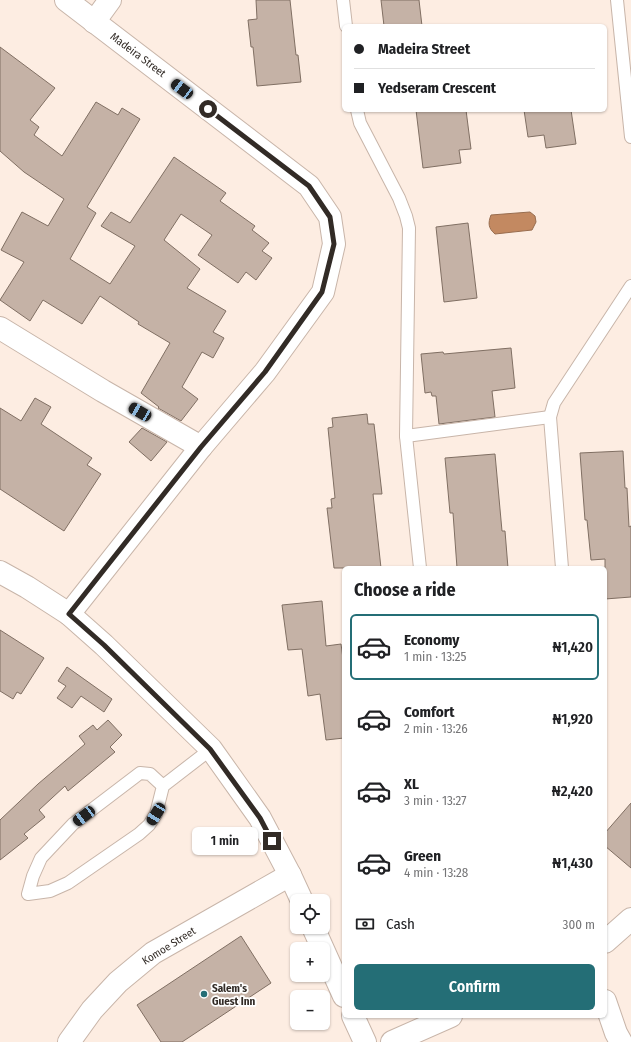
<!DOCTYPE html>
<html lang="en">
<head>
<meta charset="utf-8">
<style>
  body { margin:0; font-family:"Fira Sans Condensed",sans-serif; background:#f6f6f6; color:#202124; height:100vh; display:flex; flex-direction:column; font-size:15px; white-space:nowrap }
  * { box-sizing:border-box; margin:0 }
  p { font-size:13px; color:#757577 }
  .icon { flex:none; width:22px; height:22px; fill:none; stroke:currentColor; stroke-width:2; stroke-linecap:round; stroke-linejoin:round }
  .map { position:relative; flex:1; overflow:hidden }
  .details { position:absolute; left:342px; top:566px; width:265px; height:452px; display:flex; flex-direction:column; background:#fff; border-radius:6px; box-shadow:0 1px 3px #0004 }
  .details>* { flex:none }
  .top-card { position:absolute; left:342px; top:24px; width:265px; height:88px; border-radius:6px; box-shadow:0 1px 3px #0004; display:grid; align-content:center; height:88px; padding:0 12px; background:#fff }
  .fabs { position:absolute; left:290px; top:894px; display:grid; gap:8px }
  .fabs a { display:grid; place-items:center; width:40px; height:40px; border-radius:6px; background:#fff; box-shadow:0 1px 3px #0004; font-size:20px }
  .end { position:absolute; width:18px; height:18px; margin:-9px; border:5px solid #322b26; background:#fff; box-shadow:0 0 0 2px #fff }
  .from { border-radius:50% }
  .bubble { position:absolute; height:28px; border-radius:6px; background:#fff; box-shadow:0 1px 3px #0004; font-size:13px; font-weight:600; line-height:28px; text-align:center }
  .car { position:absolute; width:12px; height:24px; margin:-12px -6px; border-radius:5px; box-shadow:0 0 3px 1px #0007; background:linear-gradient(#222 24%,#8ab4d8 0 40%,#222 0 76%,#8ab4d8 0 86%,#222 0) }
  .top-card b { display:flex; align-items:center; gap:14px; height:38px; font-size:15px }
  .top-card b+b { border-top:1px solid #e0e0e0 }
  .top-card i { width:10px; height:10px; background:#202124 }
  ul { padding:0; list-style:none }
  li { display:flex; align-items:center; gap:12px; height:66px; margin:0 8px 6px; padding:0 4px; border:2px solid transparent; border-radius:6px }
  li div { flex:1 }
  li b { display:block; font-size:15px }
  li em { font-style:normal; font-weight:600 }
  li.current { border-color:#246e76 }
  li>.icon { width:36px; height:36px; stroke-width:1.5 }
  h2 { padding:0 12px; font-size:18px; line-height:48px }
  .pay { display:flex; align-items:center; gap:10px; height:44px; padding:0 12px; font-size:15px }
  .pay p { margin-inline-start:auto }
  .primary-button { display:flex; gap:8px; margin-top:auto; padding:8px 12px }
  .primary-button a { flex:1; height:46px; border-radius:6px; background:#246e76; color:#fff; font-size:16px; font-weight:600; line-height:46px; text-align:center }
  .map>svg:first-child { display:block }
  .water { fill:#c38961; stroke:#986d4f }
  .building { fill:#c5b2a6; stroke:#806f63 }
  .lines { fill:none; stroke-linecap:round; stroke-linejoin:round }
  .lane-casing { stroke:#c8b5a9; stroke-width:14 }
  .street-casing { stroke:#c8b5a9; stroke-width:24 }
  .lane { stroke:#fff; stroke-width:12 }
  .street { stroke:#fff; stroke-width:22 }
  .route { stroke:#322b26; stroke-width:5 }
  .poi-dot { fill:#246e76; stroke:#fff; stroke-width:1.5 }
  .labels { text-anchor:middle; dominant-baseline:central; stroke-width:3.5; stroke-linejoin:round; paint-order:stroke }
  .street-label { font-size:11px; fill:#322b26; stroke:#fff }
  .poi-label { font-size:11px; font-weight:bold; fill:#322b26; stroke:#fff; text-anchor:start }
</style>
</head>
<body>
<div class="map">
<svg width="631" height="1042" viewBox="0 0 631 1042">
  <rect width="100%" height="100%" fill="#fdede2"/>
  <path class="water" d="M530 212 535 216 536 222 532 230 495 234C488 228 488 223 491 215Z"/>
  <g class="building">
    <polygon points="256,0 290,0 296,55 298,55 301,82 257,86 253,47 251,47 248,20 257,19"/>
    <polygon points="381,0 419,0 422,26 384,26"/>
    <polygon points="0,47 55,88 30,120 39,127 34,135 62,156 96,102 118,115 122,108 140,119 87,207 96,213 70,259 110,284 135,246 101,226 111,212 130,223 174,157 226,193 220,201 255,226 252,230 269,243 262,251 272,258 256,280 246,272 238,283 198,255 212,235 181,214 164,240 200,269 187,288 226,311 213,332 224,338 213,358 202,352 182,387 198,399 181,421 158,408 159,407 141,393 170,343 138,324 139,322 100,296 82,324 43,300 30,321 0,300 24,262 1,250 22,212 48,226 64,199 24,172 0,151"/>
    <polygon points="416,110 466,110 471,149 459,150 461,163 423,168"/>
    <polygon points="524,110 571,110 576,144 546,148 544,135 528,137"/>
    <polygon points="468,223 477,298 444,302 436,227"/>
    <polygon points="511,348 515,388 492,391 495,417 439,424 436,396 432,396 431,392 425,393 421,354 443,352 444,354"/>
    <polygon points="35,398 51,407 41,424 92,458 87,465 101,474 64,531 0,489 0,408 21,421"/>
    <polygon points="367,414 368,424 374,424 382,494 373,494 381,568 334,568 327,508 332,508 331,499 335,498 328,428 333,427 332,418"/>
    <polygon points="142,428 167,442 151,461 129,442"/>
    <polygon points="623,451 625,488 627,488 629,527 631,526 631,597 605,599 605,559 591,560 587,520 585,520 580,453"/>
    <polygon points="495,454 502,531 505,531 508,568 457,568 453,513 450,513 445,458"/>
    <polygon points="322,601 326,646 341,644 344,666 344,738 326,740 320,694 308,696 302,649 288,650 282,605"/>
    <polygon points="0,630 44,658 21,694 17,692 13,699 0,691"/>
    <polygon points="67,667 112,699 104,712 81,696 72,708 57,698 66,686 58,681"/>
    <polygon points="108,720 122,735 110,747 115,752 68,791 65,786 39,810 45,817 24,834 28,838 0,860 0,820 38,784 85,744 79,736 93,725 97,730"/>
    <polygon points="631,803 631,868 605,846 605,833"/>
    <polygon points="241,936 271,983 182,1042 161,1042 137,1005"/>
  </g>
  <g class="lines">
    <defs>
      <g id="lane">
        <polyline points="343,0 346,26"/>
        <polyline points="617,0 631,137"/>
        <polyline points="357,110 360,123 399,198 406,216 409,228 406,436 420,568"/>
        <polyline points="406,436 550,417"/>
        <polyline points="562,568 550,417 554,403 631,286"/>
        <polyline points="163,786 150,774 140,773 73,824 41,858 33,876 28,894 50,891 68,883 139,834 149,825 156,814 163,786 211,749"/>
      </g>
      <g id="street">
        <polyline points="66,0 309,186 330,217 334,244 323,292 265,372 201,447 69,614"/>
        <polyline points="94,22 110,0"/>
        <polyline points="0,328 103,391 201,447"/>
        <polyline points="0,572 27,587 69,614 104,645 211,749 260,818 290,875 302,901"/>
        <polyline points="313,927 344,996"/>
        <polyline points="605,942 631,919"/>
        <polyline points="605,1001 616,1033 621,1042"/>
        <polyline points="353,1016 365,1042"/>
        <polyline points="69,1042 92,1010 118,982 153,953 290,875"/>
        <polyline points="392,1042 451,1016"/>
      </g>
    </defs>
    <use href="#lane" class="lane-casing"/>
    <use href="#street" class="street-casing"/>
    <use href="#lane" class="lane"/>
    <use href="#street" class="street"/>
  </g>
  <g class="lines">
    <polyline class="route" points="208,109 309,186 330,217 334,244 322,292 265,372 201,447 69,614 104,645 210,749 260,818 272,841"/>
  </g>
  <circle class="poi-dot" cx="204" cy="994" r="4"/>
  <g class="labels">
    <g class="street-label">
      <text transform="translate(138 55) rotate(37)">Madeira Street</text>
      <text transform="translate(169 946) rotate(-32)">Komoe Street</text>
    </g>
    <g class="poi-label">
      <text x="212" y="988">Salem's<tspan x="212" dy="13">Guest Inn</tspan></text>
    </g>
  </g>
</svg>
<div class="fabs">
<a><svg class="icon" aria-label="locate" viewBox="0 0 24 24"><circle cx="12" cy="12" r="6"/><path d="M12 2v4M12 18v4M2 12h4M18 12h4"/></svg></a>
<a>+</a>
<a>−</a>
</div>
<i class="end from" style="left:208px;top:109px"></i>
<i class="end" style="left:272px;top:841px"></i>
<div class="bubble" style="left:192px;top:827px;width:66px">1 min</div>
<i class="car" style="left:182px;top:89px;rotate:307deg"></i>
<i class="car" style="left:140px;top:412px;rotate:300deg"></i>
<i class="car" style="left:156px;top:814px;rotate:212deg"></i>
<i class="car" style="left:84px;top:816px;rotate:233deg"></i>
<div class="top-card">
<b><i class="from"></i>Madeira Street</b>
<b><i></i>Yedseram Crescent</b>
</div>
<section class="details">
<h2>Choose a ride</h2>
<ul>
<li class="current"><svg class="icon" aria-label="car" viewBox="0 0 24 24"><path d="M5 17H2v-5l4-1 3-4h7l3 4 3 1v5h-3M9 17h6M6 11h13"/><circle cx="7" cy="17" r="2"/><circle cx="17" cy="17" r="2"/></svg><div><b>Economy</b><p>1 min · 13:25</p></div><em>₦1,420</em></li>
<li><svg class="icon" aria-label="car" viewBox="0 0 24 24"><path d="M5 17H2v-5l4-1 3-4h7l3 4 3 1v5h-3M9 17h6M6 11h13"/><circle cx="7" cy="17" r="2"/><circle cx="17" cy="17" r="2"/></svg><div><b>Comfort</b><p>2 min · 13:26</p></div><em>₦1,920</em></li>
<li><svg class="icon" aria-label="car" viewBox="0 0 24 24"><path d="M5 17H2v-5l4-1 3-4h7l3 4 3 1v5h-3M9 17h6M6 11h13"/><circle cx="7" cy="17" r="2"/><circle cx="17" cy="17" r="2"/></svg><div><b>XL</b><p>3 min · 13:27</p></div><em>₦2,420</em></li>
<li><svg class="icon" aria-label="car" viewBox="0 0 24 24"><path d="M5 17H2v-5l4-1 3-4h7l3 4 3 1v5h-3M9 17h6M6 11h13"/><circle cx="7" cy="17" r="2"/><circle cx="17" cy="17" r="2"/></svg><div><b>Green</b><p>4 min · 13:28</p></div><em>₦1,430</em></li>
</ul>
<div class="pay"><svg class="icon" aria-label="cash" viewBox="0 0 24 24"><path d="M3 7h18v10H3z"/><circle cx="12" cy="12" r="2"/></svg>Cash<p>300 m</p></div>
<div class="primary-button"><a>Confirm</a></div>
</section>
</div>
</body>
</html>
